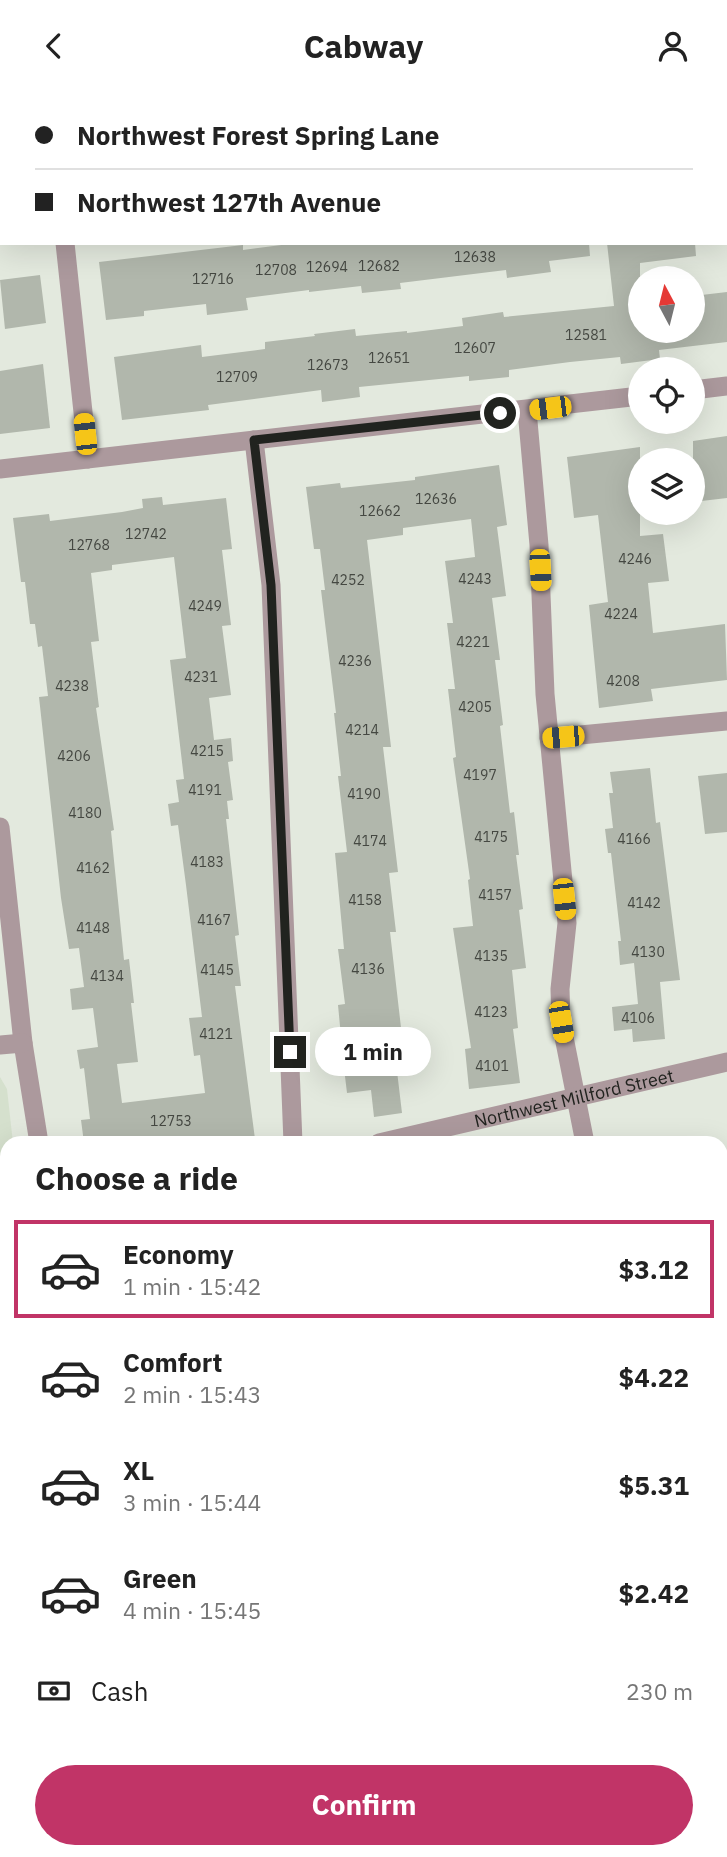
<!DOCTYPE html>
<html lang="en">
<head>
<meta charset="utf-8">
<style>
  body { margin:0; font-family:"IBM Plex Sans",sans-serif; background:#f6f6f6; color:#222; height:100vh; display:flex; flex-direction:column; font-size:26px; white-space:nowrap }
  * { box-sizing:border-box; margin:0 }
  p { font-size:23px; color:#767676 }
  .icon { flex:none; width:38px; height:38px; fill:none; stroke:currentColor; stroke-width:2; stroke-linecap:round; stroke-linejoin:round }
  .map { position:relative; flex:1; overflow:hidden }
  .side { position:absolute; left:0px; top:1045px; width:728px; height:723px; display:flex; flex-direction:column; background:#fff; border-radius:21px 21px 0 0; box-shadow:0 7px 28px #0002 }
  .side>* { flex:none }
  .banner { position:absolute; left:0px; top:0px; width:728px; height:154px; box-shadow:0 7px 28px #0002; display:grid; align-content:center; height:154px; padding:0 35px; background:#fff }
  .needle { width:46px; rotate:353deg }
  .buttons { position:absolute; left:628px; top:175px; display:grid; gap:14px }
  .buttons a { display:grid; place-items:center; width:77px; height:77px; border-radius:50%; background:#fff; box-shadow:0 7px 28px #0002; font-size:35px }
  .end { position:absolute; width:32px; height:32px; margin:-16px; border:9px solid #21231f; background:#fff; box-shadow:0 0 0 4px #fff }
  .from { border-radius:50% }
  .bubble { position:absolute; height:49px; border-radius:24px; background:#fff; box-shadow:0 7px 28px #0002; font-size:23px; font-weight:800; line-height:49px; text-align:center }
  .car { position:absolute; width:21px; height:42px; margin:-21px -10px; border-radius:9px; box-shadow:0 0 5px 2px #0007; background:linear-gradient(#f5c518 24%,#345 0 40%,#f5c518 0 76%,#345 0 86%,#f5c518 0) }
  .banner b { display:flex; align-items:center; gap:24px; height:66px; font-size:26px }
  .banner b+b { border-top:2px solid #e0e0e0 }
  .banner i { width:18px; height:18px; background:#222 }
  ul { padding:0; list-style:none }
  li { display:flex; align-items:center; gap:21px; height:98px; margin:0 14px 10px; padding:0 21px; border:4px solid transparent; border-radius:0px }
  li div { flex:1 }
  li b { display:block; font-size:26px }
  li em { font-style:normal; font-weight:800 }
  li.on { border-color:#c13467 }
  li>.icon { width:63px; height:63px; stroke-width:1.5 }
  h2 { padding:0 35px; font-size:32px; line-height:84px }
  .pay { display:flex; align-items:center; gap:18px; height:77px; padding:0 35px; font-size:26px }
  .pay p { margin-inline-start:auto }
  .button { display:flex; gap:14px; margin-top:auto; padding:14px 35px }
  .button a { flex:1; height:80px; border-radius:42px; background:#c13467; color:#fff; font-size:28px; font-weight:800; line-height:80px; text-align:center }
  header { display:flex; justify-content:space-between; align-items:center; height:91px; padding:0 35px; background:#fff; font-size:32px; font-weight:800 }
  .map>svg:first-child { display:block }
  .built { fill:#d5e0cd }
  .green { fill:#e4bac3 }
  .lines { fill:none; stroke-linecap:round; stroke-linejoin:round }
  .stream { stroke:#a1b392; stroke-width:8 }
  .building { fill:#b1b7ac; fill-rule:evenodd }
  .minor { stroke:#ac999d; stroke-width:19 }
  .tertiary { stroke:#ac999d; stroke-width:19 }
  .route { stroke:#21231f; stroke-width:9 }
  .labels { text-anchor:middle; dominant-baseline:central; stroke-width:5; stroke-linejoin:round; paint-order:stroke }
  .number-label { font-size:14px; fill:#454842 }
  .street-label { font-size:18px; fill:#21231f; stroke:#e3e9de }
</style>
</head>
<body>
<header><svg class="icon" aria-label="back" viewBox="0 0 24 24"><path d="M15 5l-7 7 7 7"/></svg>Cabway<svg class="icon" aria-label="person" viewBox="0 0 24 24"><circle cx="12" cy="8" r="4"/><path d="M4 21q1-7 8-7t8 7"/></svg></header>
<div class="map">
<svg width="727" height="1766" viewBox="0 0 727 1766">
  <rect width="100%" height="100%" fill="#e3e9de"/>
  <polygon class="built" points="0,986 7,998 13,1052 7,1052 7,1285 0,1287"/>
  <polygon class="green" points="721,1573 727,1575 727,1766 565,1766 568,1760 721,1760"/>
  <g class="lines">
    <polyline class="stream" points="721,1637 727,1630"/>
  </g>
  <g class="building">
    <polygon points="297,152 589,152 590,165 549,170 551,181 507,187 506,179 400,192 401,198 362,202 361,195 309,201 309,199 246,207 248,219 207,224 206,213 144,220 144,225 106,229 99,171 243,154 243,159"/>
    <polygon points="607,152 695,152 696,165 640,172 640,240 693,240 693,205 727,201 727,251 659,259 660,268 621,273 620,266 570,271 509,279 509,286 469,290 469,285 359,296 360,306 322,311 321,299 208,314 209,319 122,329 114,266 201,254 202,266 265,258 265,251 315,245 314,243 355,238 356,245 407,240 407,242 463,235 462,227 503,221 504,226 614,215"/>
    <polygon points="40,184 46,232 5,238 0,189"/>
    <polygon points="43,273 50,337 0,343 0,280"/>
    <polygon points="727,345 727,407 693,411 693,350"/>
    <polygon points="640,356 640,445 663,443 669,490 648,492 653,542 725,533 727,589 651,598 653,610 599,617 589,514 608,511 598,424 574,427 567,366"/>
    <polygon points="499,374 507,434 497,436 506,505 492,507 500,569 495,569 503,634 500,635 510,722 514,721 519,764 516,764 523,818 519,819 526,877 512,879 518,937 513,938 520,992 469,998 465,958 471,957 453,837 473,835 468,789 470,788 453,667 456,666 448,598 455,598 447,532 453,532 445,470 475,466 471,428 403,437 403,444 367,449 391,656 383,656 398,781 389,782 396,841 390,841 403,954 394,955 402,1022 374,1026 371,999 347,1002 344,977 338,914 345,913 338,858 344,858 335,762 347,761 338,685 341,685 334,622 336,622 321,499 325,499 320,458 314,458 306,396 340,392 341,397 415,389 415,386"/>
    <path d="M162 406 163 414 226 407 232 458 222 459 231 534 222 535 231 604 209 607 214 649 231 647 233 670 228 671 233 709 227 710 229 728H226L239 844 235 845 241 895H235L255 1048 223 1052H84L81 1029 90 1028 84 977 80 978 77 959 98 956 93 917 72 919 70 898 84 896 79 857 69 858 61 807 39 606 48 605 42 555 38 556 35 533H30L25 491H21L13 427 49 423 50 430 122 421 143 417 142 408ZM174 466 186 567 170 569 184 688 176 689 179 711 168 713 171 735 178 734 186 794 202 926 189 927 194 965 200 964 205 1002 122 1012 117 973 138 971 131 912H134L129 868 124 869 111 740 114 739 96 617 99 616 91 551 99 550 91 482 112 479V474Z"/>
    <polygon points="650,677 656,732 660,731 680,889 660,891 665,948 633,951 632,938 614,940 612,916 638,913 634,872 620,874 618,850 621,850 611,762 608,762 605,738 613,737 609,702 613,702 610,681"/>
    <polygon points="727,682 727,741 705,743 698,685"/>
  </g>
  <g class="lines">
    <g class="minor">
      <polyline points="285,0 285,2"/>
      <polyline points="726,46 727,46"/>
      <polyline points="0,131 2,131"/>
      <polyline points="65,152 88,368"/>
      <polyline points="693,299 727,295"/>
      <polyline points="527,319 539,454 545,603 567,832 560,898 561,931 585,1052"/>
      <polyline points="254,349 271,494 293,1052"/>
      <polyline points="0,378 640,305"/>
      <polyline points="549,647 727,630"/>
      <polyline points="0,736 23,952 39,1052"/>
      <polyline points="0,954 23,952"/>
      <path id="s1" d="M379 1052 727 971"/>
      <polyline points="722,1328 727,1367"/>
      <polyline points="0,1547 7,1545"/>
      <polyline points="721,1548 727,1549"/>
      <polyline points="181,1760 182,1766"/>
      <polyline points="303,1766 316,1760"/>
    </g>
    <g class="tertiary">
      <polyline points="721,1170 727,1169"/>
      <polyline points="0,1340 7,1339"/>
    </g>
  </g>
  <g class="lines">
    <polyline class="route" points="290,961 271,494 254,349 500,322"/>
  </g>
  <g class="labels">
    <g class="number-label">
      <text x="475" y="166">12638</text>
      <text x="379" y="175">12682</text>
      <text x="327" y="176">12694</text>
      <text x="276" y="179">12708</text>
      <text x="213" y="188">12716</text>
      <text x="586" y="244">12581</text>
      <text x="475" y="257">12607</text>
      <text x="389" y="267">12651</text>
      <text x="328" y="274">12673</text>
      <text x="237" y="286">12709</text>
      <text x="436" y="408">12636</text>
      <text x="380" y="420">12662</text>
      <text x="146" y="443">12742</text>
      <text x="89" y="454">12768</text>
      <text x="635" y="468">4246</text>
      <text x="475" y="488">4243</text>
      <text x="348" y="489">4252</text>
      <text x="205" y="515">4249</text>
      <text x="621" y="523">4224</text>
      <text x="473" y="551">4221</text>
      <text x="355" y="570">4236</text>
      <text x="201" y="586">4231</text>
      <text x="623" y="590">4208</text>
      <text x="72" y="595">4238</text>
      <text x="475" y="616">4205</text>
      <text x="362" y="639">4214</text>
      <text x="207" y="660">4215</text>
      <text x="74" y="665">4206</text>
      <text x="480" y="684">4197</text>
      <text x="205" y="699">4191</text>
      <text x="364" y="703">4190</text>
      <text x="85" y="722">4180</text>
      <text x="491" y="746">4175</text>
      <text x="634" y="748">4166</text>
      <text x="370" y="750">4174</text>
      <text x="207" y="771">4183</text>
      <text x="93" y="777">4162</text>
      <text x="495" y="804">4157</text>
      <text x="365" y="809">4158</text>
      <text x="644" y="812">4142</text>
      <text x="214" y="829">4167</text>
      <text x="93" y="837">4148</text>
      <text x="648" y="861">4130</text>
      <text x="491" y="865">4135</text>
      <text x="368" y="878">4136</text>
      <text x="217" y="879">4145</text>
      <text x="107" y="885">4134</text>
      <text x="491" y="921">4123</text>
      <text x="638" y="927">4106</text>
      <text x="216" y="943">4121</text>
      <text x="492" y="975">4101</text>
      <text x="171" y="1030">12753</text>
    </g>
    <g class="street-label">
      <text stroke="none"><textPath href="#s1" startOffset="200">Northwest Millford Street</textPath></text>
    </g>
  </g>
</svg>
<div class="buttons">
<a><svg class="needle" viewBox="-14 -14 28 28"><path d="M0-13l5 13h-10z" fill="#e53935"/><path d="M0 13l5-13h-10z" fill="#767676"/></svg></a>
<a><svg class="icon" aria-label="locate" viewBox="0 0 24 24"><circle cx="12" cy="12" r="6"/><path d="M12 2v4M12 18v4M2 12h4M18 12h4"/></svg></a>
<a><svg class="icon" aria-label="layers" viewBox="0 0 24 24"><path d="M12 4l9 5-9 5-9-5zM3 14l9 5 9-5"/></svg></a>
</div>
<i class="end from" style="left:500px;top:322px"></i>
<i class="end" style="left:290px;top:961px"></i>
<div class="bubble" style="left:315px;top:936px;width:116px">1 min</div>
<i class="car" style="left:550px;top:317px;rotate:263deg"></i>
<i class="car" style="left:85px;top:343px;rotate:354deg"></i>
<i class="car" style="left:540px;top:479px;rotate:177deg"></i>
<i class="car" style="left:563px;top:646px;rotate:265deg"></i>
<i class="car" style="left:564px;top:808px;rotate:174deg"></i>
<i class="car" style="left:561px;top:931px;rotate:170deg"></i>
<div class="banner">
<b><i class="from"></i>Northwest Forest Spring Lane</b>
<b><i></i>Northwest 127th Avenue</b>
</div>
<section class="side">
<h2>Choose a ride</h2>
<ul>
<li class="on"><svg class="icon" aria-label="car" viewBox="0 0 24 24"><path d="M5 17H2v-5l4-1 3-4h7l3 4 3 1v5h-3M9 17h6M6 11h13"/><circle cx="7" cy="17" r="2"/><circle cx="17" cy="17" r="2"/></svg><div><b>Economy</b><p>1 min · 15:42</p></div><em>$3.12</em></li>
<li><svg class="icon" aria-label="car" viewBox="0 0 24 24"><path d="M5 17H2v-5l4-1 3-4h7l3 4 3 1v5h-3M9 17h6M6 11h13"/><circle cx="7" cy="17" r="2"/><circle cx="17" cy="17" r="2"/></svg><div><b>Comfort</b><p>2 min · 15:43</p></div><em>$4.22</em></li>
<li><svg class="icon" aria-label="car" viewBox="0 0 24 24"><path d="M5 17H2v-5l4-1 3-4h7l3 4 3 1v5h-3M9 17h6M6 11h13"/><circle cx="7" cy="17" r="2"/><circle cx="17" cy="17" r="2"/></svg><div><b>XL</b><p>3 min · 15:44</p></div><em>$5.31</em></li>
<li><svg class="icon" aria-label="car" viewBox="0 0 24 24"><path d="M5 17H2v-5l4-1 3-4h7l3 4 3 1v5h-3M9 17h6M6 11h13"/><circle cx="7" cy="17" r="2"/><circle cx="17" cy="17" r="2"/></svg><div><b>Green</b><p>4 min · 15:45</p></div><em>$2.42</em></li>
</ul>
<div class="pay"><svg class="icon" aria-label="cash" viewBox="0 0 24 24"><path d="M3 7h18v10H3z"/><circle cx="12" cy="12" r="2"/></svg>Cash<p>230 m</p></div>
<div class="button"><a>Confirm</a></div>
</section>
</div>
</body>
</html>
